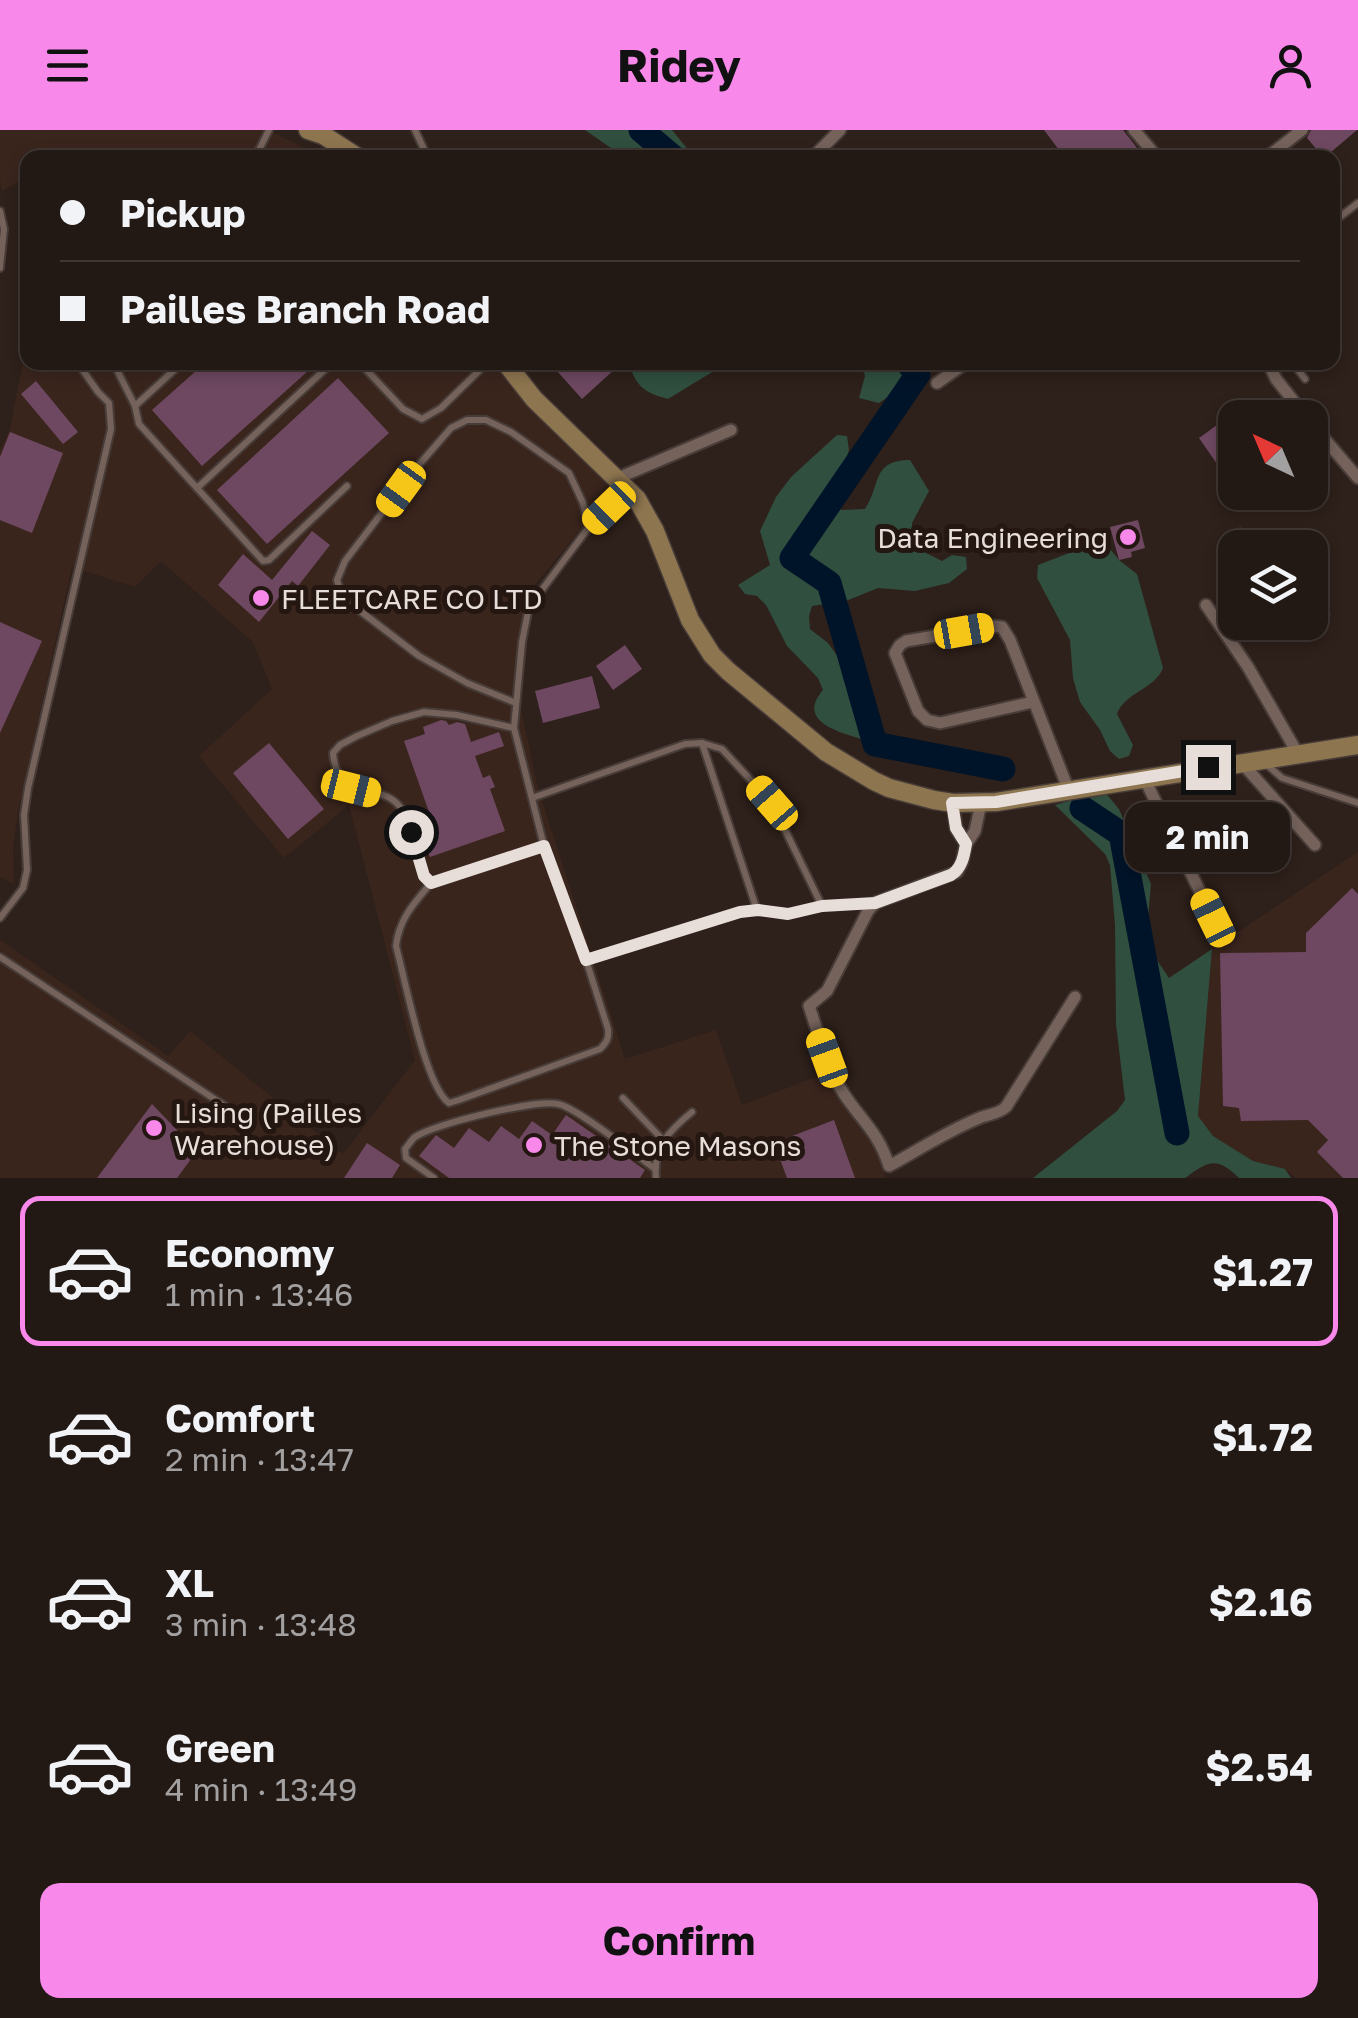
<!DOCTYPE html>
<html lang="en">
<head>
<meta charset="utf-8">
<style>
  body { margin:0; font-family:"Golos Text",sans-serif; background:#2a211d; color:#f1f3f6; height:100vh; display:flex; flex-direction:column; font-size:38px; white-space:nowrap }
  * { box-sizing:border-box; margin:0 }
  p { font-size:32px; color:#a2a0a0 }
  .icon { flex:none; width:55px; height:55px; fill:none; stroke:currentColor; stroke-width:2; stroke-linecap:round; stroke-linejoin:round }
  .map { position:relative; height:1048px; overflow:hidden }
  .drawer { display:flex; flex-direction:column; background:#221814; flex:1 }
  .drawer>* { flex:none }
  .guide { position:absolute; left:20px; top:20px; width:1320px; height:220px; border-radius:20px; box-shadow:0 5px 15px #0003,0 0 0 2px #3f3734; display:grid; align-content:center; height:220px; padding:0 40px; background:#221814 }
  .needle { width:65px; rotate:316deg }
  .fabs { position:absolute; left:1218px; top:270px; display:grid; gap:20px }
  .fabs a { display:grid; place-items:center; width:110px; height:110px; border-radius:20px; background:#221814; box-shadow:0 5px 15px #0003,0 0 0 2px #3f3734; font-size:50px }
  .end { position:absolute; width:45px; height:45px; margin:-22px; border:12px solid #e7ddd9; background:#111; box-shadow:0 0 0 5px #111 }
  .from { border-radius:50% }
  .bubble { position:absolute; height:70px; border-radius:20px; background:#221814; box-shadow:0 5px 15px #0003,0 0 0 2px #3f3734; font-size:32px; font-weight:700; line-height:70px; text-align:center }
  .car { position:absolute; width:30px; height:60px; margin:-30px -15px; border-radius:12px; box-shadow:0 0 8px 2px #0007; background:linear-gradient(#f5c518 24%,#345 0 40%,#f5c518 0 76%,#345 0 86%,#f5c518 0) }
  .guide b { display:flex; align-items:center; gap:35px; height:95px; font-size:38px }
  .guide b+b { border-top:2px solid #3f3734 }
  .guide i { width:25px; height:25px; background:#f1f3f6 }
  ul { padding:18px 0 0; list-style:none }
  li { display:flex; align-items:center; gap:30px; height:150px; margin:0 20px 15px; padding:0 20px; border:5px solid transparent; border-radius:20px }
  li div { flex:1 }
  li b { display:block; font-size:38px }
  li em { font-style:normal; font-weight:700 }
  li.current { border-color:#f888ea }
  li>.icon { width:90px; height:90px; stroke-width:1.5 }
  .primary-button { display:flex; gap:20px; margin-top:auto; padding:20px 40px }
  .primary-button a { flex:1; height:115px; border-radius:20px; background:#f888ea; color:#111; font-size:40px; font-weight:700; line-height:115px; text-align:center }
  header { display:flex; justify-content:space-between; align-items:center; height:130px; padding:0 40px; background:#f888ea; color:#111; font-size:45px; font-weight:700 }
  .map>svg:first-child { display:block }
  .built { fill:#3a251d }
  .green { fill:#304f3f }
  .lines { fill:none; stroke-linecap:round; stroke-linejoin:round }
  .river { stroke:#001429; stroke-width:25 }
  .building { fill:#6e4861 }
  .lane-casing { stroke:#483c38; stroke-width:10 }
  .street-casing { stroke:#483c38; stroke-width:15 }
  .secondary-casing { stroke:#483c38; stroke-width:21 }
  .lane { stroke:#74625b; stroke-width:6 }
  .street { stroke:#74625b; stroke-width:11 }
  .secondary { stroke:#8d754f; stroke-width:18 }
  .route { stroke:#e7ddd9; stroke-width:12 }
  .poi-dot { fill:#f888ea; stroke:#241611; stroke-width:4 }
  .labels { text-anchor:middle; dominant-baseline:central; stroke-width:10; stroke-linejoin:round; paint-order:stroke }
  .poi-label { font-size:28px; fill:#e7ddd9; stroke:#241611; text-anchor:start }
</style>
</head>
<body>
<header><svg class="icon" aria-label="menu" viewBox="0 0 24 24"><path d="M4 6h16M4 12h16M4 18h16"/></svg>Ridey<svg class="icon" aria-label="person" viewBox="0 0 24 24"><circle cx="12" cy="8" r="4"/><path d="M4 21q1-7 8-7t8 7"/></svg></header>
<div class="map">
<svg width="1358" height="1048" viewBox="0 0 1358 1048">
  <rect width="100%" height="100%" fill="#2e201a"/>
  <g class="built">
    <polygon points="0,0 268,0 323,27 28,28 27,47 2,61 0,51"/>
    <polygon points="27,211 28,232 490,233 613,360 533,457 521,578 537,655 625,929 716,900 742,975 829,942 876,1021 886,1048 0,1048 0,810 168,926 190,901 343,1024 415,930 349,675 284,728 199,626 272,559 253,512 161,431 135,457 72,437 18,681 13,719 14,754 0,747 0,320 10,299"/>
    <polygon points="1358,722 1358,1048 1296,1048 1285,1039 1253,1031 1213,1006 1198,986 1212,819"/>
  </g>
  <g class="green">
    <polygon points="585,0 672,0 694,27 624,27"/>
    <path d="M629 233 630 232 727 233 668 269C645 263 636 257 629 233Z"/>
    <polygon points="861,233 909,233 911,241 898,260 879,273 859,268 865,246"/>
    <path d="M837 305 847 306 849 320 831 374 842 380 865 379C881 356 871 330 910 330L929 361 912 393V416L942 431 952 425 966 427 967 439 949 453 915 461 878 458 846 471 812 476 809 486 810 499 828 513 877 580 861 609C838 602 796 591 823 560L818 548 787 516 766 475 757 466 745 464 738 455 770 435 760 401 776 367 791 347Z"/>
    <path d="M1095 413 1106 414 1119 430 1137 444 1163 538C1154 560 1125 562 1117 584L1133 615 1129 626 1119 629 1110 621 1100 600 1080 572 1073 548 1070 510 1037 448 1038 435Z"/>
    <path d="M1104 661 1119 679 1151 754 1147 799 1151 821 1169 848 1212 819 1198 986 1213 1006 1253 1031 1285 1039 1291 1048H1239C1216 1026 1209 1031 1185 1048H1033L1117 981 1125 970 1116 894 1115 795 1110 735 1105 724 1055 675Z"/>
  </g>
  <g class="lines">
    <g class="river">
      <polyline points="641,0 674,28"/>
      <polyline points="907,232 918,244 792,428 829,453 875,614 1003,639"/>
      <polyline points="1082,678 1121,704 1177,1003"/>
    </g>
  </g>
  <g class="building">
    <polygon points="1044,0 1123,0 1145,28 1065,28"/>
    <polygon points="1311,0 1357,0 1324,28 1307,8"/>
    <polygon points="206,232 318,232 202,336 152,280"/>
    <polygon points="549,232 611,232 616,238 582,269"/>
    <polygon points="338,248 389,303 267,414 217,360"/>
    <polygon points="36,251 78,302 63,314 21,264"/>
    <polygon points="1235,282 1235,360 1199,308"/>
    <polygon points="10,302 63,323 32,403 0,390 0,327"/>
    <polygon points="1138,390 1145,418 1131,422 1132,427 1119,430 1110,397"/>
    <polygon points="312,401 330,415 298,456 292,451 259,492 218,455 243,424 272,450"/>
    <polygon points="0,492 42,511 0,603"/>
    <polygon points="625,515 642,539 613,560 596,536"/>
    <polygon points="592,546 600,578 543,593 535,561"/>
    <polygon points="441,590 446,591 449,595 457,592 465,594 471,612 499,602 504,616 475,626 483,648 490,645 495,657 490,659 505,701 430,727 426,718 433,715 423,684 429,682 404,611 425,604 423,597"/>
    <polygon points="269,613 324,679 288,709 233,643"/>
    <polygon points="1352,758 1358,764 1358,1048 1343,1048 1317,1022 1328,1010 1308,990 1241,991 1239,978 1223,976 1220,823 1306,822 1306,803"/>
    <polygon points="152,974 197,1021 177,1048 97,1048"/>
    <polygon points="566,985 645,1040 640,1048 449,1048 419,1026 436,1005 454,1018 469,998 489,1012 501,996 519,1009 532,991 552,1005"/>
    <polygon points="834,990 855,1048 787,1048 774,1013"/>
    <polygon points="367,1013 400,1035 392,1048 344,1048"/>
  </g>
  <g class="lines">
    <defs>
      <g id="lane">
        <polyline points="415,0 428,28"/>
        <polyline points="249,28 259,20 269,0"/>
        <polyline points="0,81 4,99 0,138"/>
        <polyline points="1332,93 1358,73"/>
        <polyline points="113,232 135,276 139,294 263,431 269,430 347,356"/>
        <polyline points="359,232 403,279 422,289 441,278 488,232"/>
        <polyline points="1292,232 1305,249"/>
        <polyline points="135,276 183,232"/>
        <polyline points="197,358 333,232"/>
        <polyline points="516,573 467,553 419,526 351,474 341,463 337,450 345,431 417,337 451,298 467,290 486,290 511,302 569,343 583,373 589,397"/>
        <path d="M514 598 457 585 424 582 392 591 357 606 340 615 333 623C338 676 379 649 401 678 411 691 419 729 424 746L431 753 544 716"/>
        <polyline points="702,613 757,780"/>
        <polyline points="1265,633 1282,648 1358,673"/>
        <polyline points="532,668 685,614 702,613 722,619 772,673 822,776 873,773"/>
        <path d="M431 753C414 773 399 789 396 816 405 849 425 956 449 973L459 970 600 919C607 912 609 908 608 899L586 830 544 716 514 598 522 512 529 477 589 397 624 363"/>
        <polyline points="0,788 23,758 27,740 24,685 28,658 111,299 109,273 98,262 77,232"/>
        <polyline points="0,827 231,980"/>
        <polyline points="586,830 740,782 757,780 788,784 822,776"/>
        <polyline points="623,968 663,1010"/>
        <path d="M434 1048 406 1028 405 1019C407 1017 413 1008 415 1007 434 994 536 969 558 974 576 977 636 1025 655 1039"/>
        <path d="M656 1048C653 1016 670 1000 692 982"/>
      </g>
      <g id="street">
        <polyline points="1134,0 1158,28"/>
        <polyline points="812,28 840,0"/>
        <polyline points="1266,28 1302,0"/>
        <polyline points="1268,232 1276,249 1307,288"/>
        <polyline points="937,253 967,232"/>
        <polyline points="1310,292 1358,348"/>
        <polyline points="618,348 731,300"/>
        <polyline points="1240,405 1250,418"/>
        <polyline points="1206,475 1248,537 1298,624"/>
        <polyline points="1307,492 1315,498 1323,484"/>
        <polyline points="1033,572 940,593 927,590 918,581 895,523 900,515 906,511 994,496 1002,497 1010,510 1069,661"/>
        <polyline points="1241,632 1315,715"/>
        <polyline points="1144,648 1213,788"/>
        <polyline points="953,673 956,698 966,714"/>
        <path d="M981 673 975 701 966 714 962 732 957 742 875 773 868 781 827 861 809 876C819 905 827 938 844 964 861 990 879 1003 889 1036 918 1020 946 1002 977 989 987 984 997 985 1006 977L1075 867"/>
      </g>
      <g id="secondary">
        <polyline points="308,0 323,5 359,28"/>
        <polyline points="505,232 534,269 637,369 655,401 690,490 712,525 728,541 826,622 874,651 889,658 934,670 953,673 996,672 1358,615"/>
      </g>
    </defs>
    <use href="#lane" class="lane-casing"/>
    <use href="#street" class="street-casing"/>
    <use href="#secondary" class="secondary-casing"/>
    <use href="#lane" class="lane"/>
    <use href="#street" class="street"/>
    <use href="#secondary" class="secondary"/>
  </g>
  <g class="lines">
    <path class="route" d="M411 702 424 746 431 753 544 716 586 830 740 782 758 780 788 784 822 776 875 773 951 745C962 738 964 726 966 714L956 698 952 673 996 672 1208 637"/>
  </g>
  <g class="poi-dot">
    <circle cx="1128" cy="407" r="10"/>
    <circle cx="261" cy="468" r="10"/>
    <circle cx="154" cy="998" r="10"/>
    <circle cx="534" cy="1015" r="10"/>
  </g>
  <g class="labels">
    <g class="poi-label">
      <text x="1108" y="407" text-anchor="end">Data Engineering</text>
      <text x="281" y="468">FLEETCARE CO LTD</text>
      <text x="174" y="982">Lising (Pailles<tspan x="174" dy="32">Warehouse)</tspan></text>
      <text x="554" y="1015">The Stone Masons</text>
    </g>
  </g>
</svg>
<div class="fabs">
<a><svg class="needle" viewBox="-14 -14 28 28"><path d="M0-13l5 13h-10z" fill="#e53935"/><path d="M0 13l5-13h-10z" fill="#a2a0a0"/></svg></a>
<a><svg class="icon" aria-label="layers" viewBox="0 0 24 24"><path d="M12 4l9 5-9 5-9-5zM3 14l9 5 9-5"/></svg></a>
</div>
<i class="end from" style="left:411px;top:702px"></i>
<i class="end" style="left:1208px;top:637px"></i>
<div class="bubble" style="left:1125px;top:672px;width:165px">2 min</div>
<i class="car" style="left:401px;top:359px;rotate:216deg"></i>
<i class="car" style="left:609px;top:378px;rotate:226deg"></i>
<i class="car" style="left:964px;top:501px;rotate:80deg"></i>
<i class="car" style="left:351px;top:658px;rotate:104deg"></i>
<i class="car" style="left:772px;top:673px;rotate:319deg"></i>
<i class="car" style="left:1213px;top:788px;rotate:334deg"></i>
<i class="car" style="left:827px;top:928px;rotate:340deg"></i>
<div class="guide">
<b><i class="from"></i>Pickup</b>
<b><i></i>Pailles Branch Road</b>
</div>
</div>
<section class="drawer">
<ul>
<li class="current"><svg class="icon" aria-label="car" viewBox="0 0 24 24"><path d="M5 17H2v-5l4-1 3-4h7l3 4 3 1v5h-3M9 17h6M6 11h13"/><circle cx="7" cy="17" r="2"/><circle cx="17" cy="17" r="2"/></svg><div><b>Economy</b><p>1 min · 13:46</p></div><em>$1.27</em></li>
<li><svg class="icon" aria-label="car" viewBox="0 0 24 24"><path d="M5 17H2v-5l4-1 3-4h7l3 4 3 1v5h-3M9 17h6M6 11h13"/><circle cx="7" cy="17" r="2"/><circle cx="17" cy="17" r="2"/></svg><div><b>Comfort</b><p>2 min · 13:47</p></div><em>$1.72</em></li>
<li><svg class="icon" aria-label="car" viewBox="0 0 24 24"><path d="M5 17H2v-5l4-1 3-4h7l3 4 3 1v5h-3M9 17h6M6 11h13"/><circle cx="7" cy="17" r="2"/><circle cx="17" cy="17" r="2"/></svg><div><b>XL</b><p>3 min · 13:48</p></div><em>$2.16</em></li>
<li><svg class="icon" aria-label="car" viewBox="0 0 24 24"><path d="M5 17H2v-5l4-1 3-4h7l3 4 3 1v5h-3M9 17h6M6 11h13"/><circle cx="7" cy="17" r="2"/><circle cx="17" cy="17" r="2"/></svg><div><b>Green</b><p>4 min · 13:49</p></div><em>$2.54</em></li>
</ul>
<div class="primary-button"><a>Confirm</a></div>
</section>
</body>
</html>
